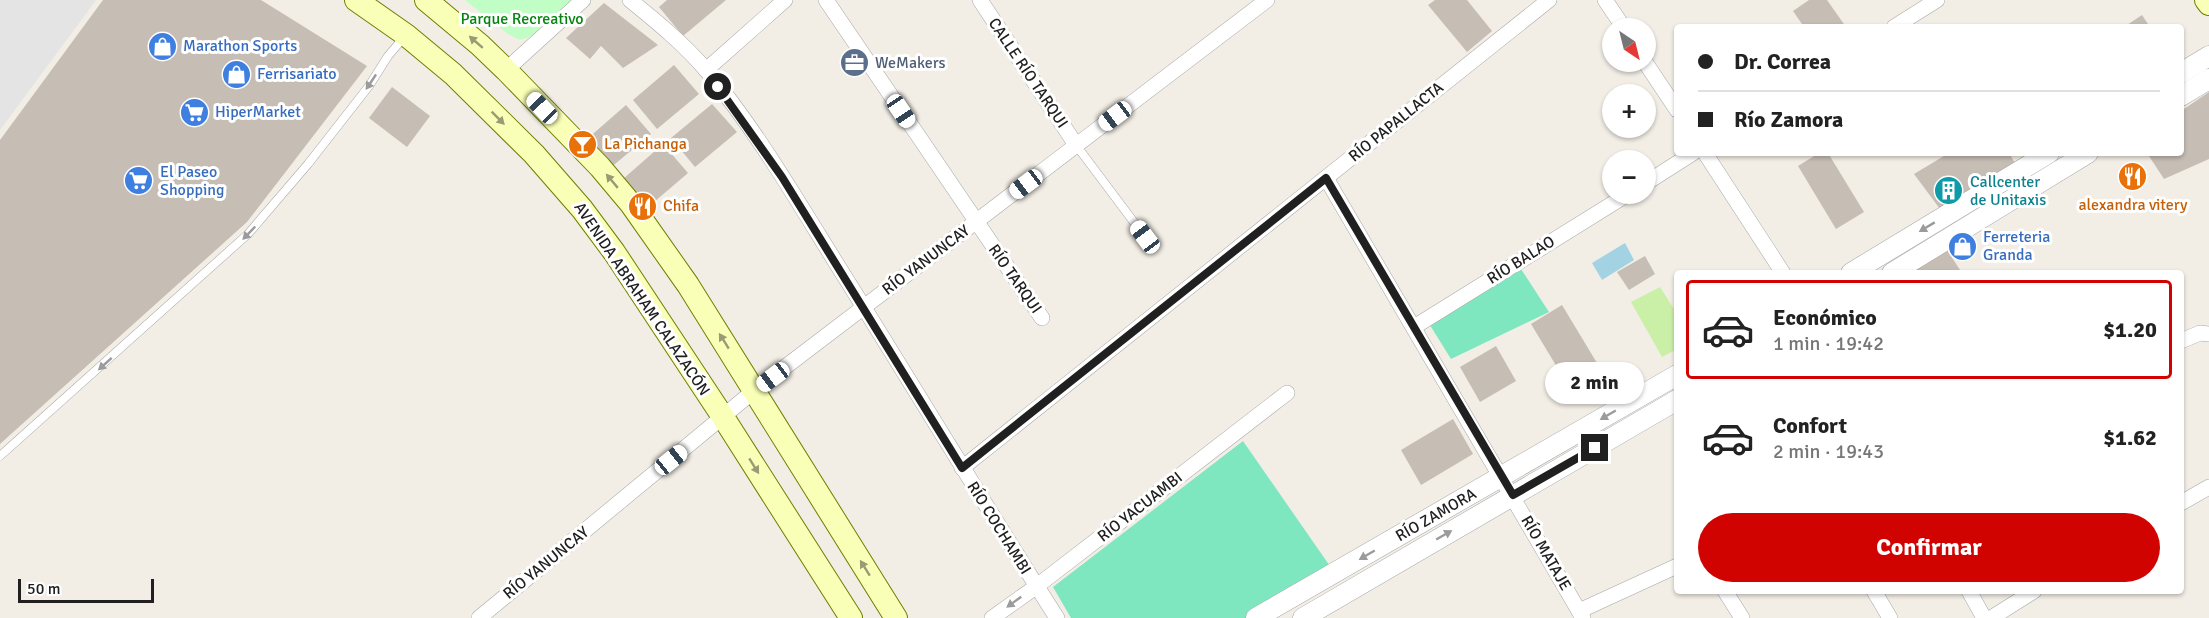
<!DOCTYPE html>
<html lang="es">
<head>
<meta charset="utf-8">
<style>
  body { margin:0; font-family:Signika,sans-serif; background:#f2f2f2; color:#222; height:100vh; display:flex; flex-direction:column; font-size:22px; white-space:nowrap }
  * { box-sizing:border-box; margin:0 }
  p { font-size:20px; color:#767676 }
  .icon { flex:none; width:33px; height:33px; fill:none; stroke:currentColor; stroke-width:2; stroke-linecap:round; stroke-linejoin:round }
  .map { position:relative; flex:1; overflow:hidden }
  .side { position:absolute; left:1674px; top:270px; width:510px; height:324px; display:flex; flex-direction:column; background:#fff; border-radius:6px; box-shadow:0 2px 4px #0004 }
  .side>* { flex:none }
  .top-card { position:absolute; left:1674px; top:24px; width:510px; height:132px; border-radius:6px; box-shadow:0 2px 4px #0004; display:grid; align-content:center; height:132px; padding:0 24px; background:#fff }
  .needle { width:39px; rotate:145deg }
  .buttons { position:absolute; left:1602px; top:18px; display:grid; gap:12px }
  .buttons a { display:grid; place-items:center; width:54px; height:54px; border-radius:50%; background:#fff; box-shadow:0 2px 4px #0004; font-size:30px }
  .scale { position:absolute; left:18px; bottom:15px; width:136px; box-sizing:border-box; padding-left:6px; border:3px solid #202020; border-top:0; font-size:16px; line-height:21px; white-space:nowrap; color:#202020; -webkit-text-stroke:4px #fff; paint-order:stroke }
  .end { position:absolute; width:27px; height:27px; margin:-14px; border:8px solid #202020; background:#fff; box-shadow:0 0 0 3px #fff }
  .from { border-radius:50% }
  .bubble { position:absolute; height:42px; border-radius:21px; background:#fff; box-shadow:0 2px 4px #0004; font-size:20px; font-weight:700; line-height:42px; text-align:center }
  .car { position:absolute; width:18px; height:36px; margin:-18px -9px; border-radius:8px; box-shadow:0 0 4px 2px #0007; background:linear-gradient(#fff 24%,#345 0 40%,#fff 0 76%,#345 0 86%,#fff 0) }
  .top-card b { display:flex; align-items:center; gap:21px; height:57px; font-size:22px }
  .top-card b+b { border-top:2px solid #e0e0e0 }
  .top-card i { width:15px; height:15px; background:#222 }
  ul { padding:10px 0 0; list-style:none }
  li { display:flex; align-items:center; gap:18px; height:99px; margin:0 12px 9px; padding:0 12px; border:3px solid transparent; border-radius:6px }
  li div { flex:1 }
  li b { display:block; font-size:22px }
  li em { font-style:normal; font-weight:700 }
  li.active { border-color:#d10300 }
  li>.icon { width:54px; height:54px; stroke-width:1.5 }
  .cta { display:flex; gap:12px; margin-top:auto; padding:12px 24px }
  .cta a { flex:1; height:69px; border-radius:36px; background:#d10300; color:#fff; font-size:24px; font-weight:700; line-height:69px; text-align:center }
  .map>svg:first-child { display:block }
  .grass { fill:#caf0a8 }
  .park { fill:#c0fec6 }
  .pitch { fill:#7ee7c0 }
  .parking { fill:#e4e4e4 }
  .water { fill:#a3d3e3 }
  .building { fill:#c6bdb5 }
  .lines { fill:none; stroke-linecap:round; stroke-linejoin:round }
  .service-casing { stroke:#a7a7a7; stroke-width:9 }
  .minor-casing { stroke:#a7a7a7; stroke-width:16 }
  .tertiary-casing { stroke:#a7a7a7; stroke-width:21 }
  .secondary-casing { stroke:#6f7f00; stroke-width:24 }
  .service { stroke:#fff; stroke-width:8 }
  .minor { stroke:#fff; stroke-width:15 }
  .tertiary { stroke:#fff; stroke-width:20 }
  .secondary { stroke:#faffb7; stroke-width:22 }
  .oneway { fill:#989b73 }
  .oneway2 { fill:#9b9b9b }
  .route { stroke:#202020; stroke-width:8 }
  .labels { text-anchor:middle; dominant-baseline:central; stroke-width:6; stroke-linejoin:round; paint-order:stroke }
  .park-label { font-size:16px; fill:#03850f; stroke:#fff }
  .shop-label { font-size:16px; fill:#366cbe; stroke:#fff; text-anchor:start }
  .service-label { font-size:16px; fill:#4e5e75; stroke:#fff; text-anchor:start }
  .street-label { font-size:16px; fill:#202020; stroke:#fff }
  .food-label { font-size:16px; fill:#c56008; stroke:#fff; text-anchor:start }
  .culture-label { font-size:16px; fill:#0d838f; stroke:#fff; text-anchor:start }
</style>
</head>
<body>
<div class="map">
<svg width="2209" height="618" viewBox="0 0 2209 618">
  <rect width="100%" height="100%" fill="#f2eee6"/>
  <polygon class="grass" points="1660,287 1677,314 1677,349 1662,357 1631,302"/>
  <polygon class="park" points="465,0 573,0 532,36 520,40 508,34"/>
  <g class="pitch">
    <polygon points="1521,269 1549,312 1451,359 1428,322"/>
    <polygon points="1243,441 1332,569 1246,618 1071,618 1053,587"/>
  </g>
  <polygon class="parking" points="0,0 96,0 0,130"/>
  <polygon class="water" points="1625,243 1634,260 1602,280 1592,263"/>
  <g class="building">
    <polygon points="103,0 261,0 367,66 247,222 0,444 0,140"/>
    <polygon points="667,0 726,0 683,36 659,7"/>
    <polygon points="1435,0 1467,0 1492,31 1467,52 1428,5"/>
    <polygon points="1809,0 1827,0 1846,27 1804,27 1793,11"/>
    <polygon points="604,3 658,45 623,68 601,46 590,59 566,38"/>
    <polygon points="2142,15 2150,27 2124,27"/>
    <polygon points="674,65 699,94 657,129 633,100"/>
    <polygon points="392,87 430,116 407,147 369,118"/>
    <polygon points="2209,92 2209,159 2164,179 2147,153 2181,153 2181,111"/>
    <polygon points="712,104 737,132 695,167 671,138"/>
    <polygon points="626,105 651,134 609,169 586,140"/>
    <polygon points="663,144 688,173 647,208 623,179"/>
    <polygon points="1819,153 1828,153 1864,212 1836,229 1798,166"/>
    <polygon points="1949,153 2009,153 2016,165 1940,209 1914,174"/>
    <polygon points="1947,250 1962,273 1909,273"/>
    <polygon points="1645,256 1655,274 1629,290 1617,272"/>
    <polygon points="1562,305 1603,373 1572,392 1531,324"/>
    <polygon points="1496,346 1516,381 1480,402 1460,367"/>
    <polygon points="1453,419 1473,454 1421,485 1401,450"/>
  </g>
  <g class="lines">
    <defs>
      <g id="service">
        <polyline points="1076,145 1145,237"/>
        <polyline points="0,456 248,234 308,164 369,86 388,56 405,36"/>
      </g>
      <g id="minor">
        <path d="M630 0C657 22 684 44 707 71 761 136 803 211 848 282 918 394 986 507 1057 618"/>
        <polyline points="826,0 1042,318"/>
        <polyline points="980,0 1076,145"/>
        <polyline points="1605,0 1624,28"/>
        <polyline points="1894,27 1937,0"/>
        <polyline points="1645,62 1677,110"/>
        <polyline points="506,70 583,0"/>
        <polyline points="706,70 785,0"/>
        <polyline points="1705,153 1783,273"/>
        <polyline points="1326,178 1583,618"/>
        <polyline points="1646,183 1693,153"/>
        <polyline points="1414,327 1628,194"/>
        <polyline points="2181,341 2200,333 2209,334"/>
        <polyline points="962,468 1549,0"/>
        <polyline points="2181,503 2209,487"/>
        <polyline points="1725,591 1742,618"/>
        <polyline points="1874,591 1890,618"/>
        <polyline points="1969,591 1984,618"/>
        <polyline points="1579,611 1677,566"/>
        <polyline points="479,618 755,390 1267,0"/>
        <polyline points="992,618 1037,586 1287,393"/>
        <polyline points="1991,618 2034,591"/>
      </g>
      <g id="tertiary">
        <polyline points="2181,73 2209,56"/>
        <polyline points="2181,96 2209,79"/>
        <polyline points="1851,273 2049,153"/>
        <polyline points="1892,273 2088,153"/>
        <polyline points="1256,618 1677,375"/>
        <polyline points="1303,618 1677,400"/>
      </g>
      <g id="secondary">
        <polyline points="356,0 406,35 453,74 534,154 582,209 614,252 723,417 851,618"/>
        <polyline points="426,0 480,45 506,70 600,167 631,204 688,285 896,618"/>
        <polyline points="2206,0 2209,4"/>
      </g>
    </defs>
    <use href="#service" class="service-casing"/>
    <use href="#minor" class="minor-casing"/>
    <use href="#tertiary" class="tertiary-casing"/>
    <use href="#secondary" class="secondary-casing"/>
    <use href="#service" class="service"/>
    <use href="#minor" class="minor"/>
    <use href="#tertiary" class="tertiary"/>
    <use href="#secondary" class="secondary"/>
  </g>
  <defs><path id="oneway-solid" d="M-6-.8H1V-3.2L6.5 0L1 3.2V.8H-6Z" transform="scale(1.5)"/></defs>
  <g class="oneway">
    <use href="#oneway-solid" transform="translate(476 42) rotate(-139)"/>
    <use href="#oneway-solid" transform="translate(498 118) rotate(45)"/>
    <use href="#oneway-solid" transform="translate(612 181) rotate(-130)"/>
    <use href="#oneway-solid" transform="translate(724 341) rotate(-122)"/>
    <use href="#oneway-solid" transform="translate(754 466) rotate(58)"/>
    <use href="#oneway-solid" transform="translate(865 568) rotate(-122)"/>
  </g>
  <g class="oneway2">
    <use href="#oneway-solid" transform="translate(371 82) rotate(124)"/>
    <use href="#oneway-solid" transform="translate(1927 227) rotate(149)"/>
    <use href="#oneway-solid" transform="translate(249 233) rotate(134)"/>
    <use href="#oneway-solid" transform="translate(105 364) rotate(138)"/>
    <use href="#oneway-solid" transform="translate(1608 415) rotate(150)"/>
    <use href="#oneway-solid" transform="translate(1444 535) rotate(-30)"/>
    <use href="#oneway-solid" transform="translate(1367 555) rotate(150)"/>
    <use href="#oneway-solid" transform="translate(1014 602) rotate(144)"/>
  </g>
  <g class="lines">
    <polyline class="route" points="718,87 782,177 962,468 1326,178 1513,495 1595,448"/>
  </g>
  <defs>
    <symbol id="shop-disc" viewBox="-11 -11 22 22"><circle r="9.5" fill="#3f7fe0" stroke="#fff"/><path d="M-5-2.5h2.3a2.7 3.5 0 0 1 5.4 0H5L5.5 6h-11ZM-1.5-2.5h3a1.5 2.3 0 0 0-3 0Z" fill="#fff"/></symbol>
    <symbol id="office-disc" viewBox="-11 -11 22 22"><circle r="9.5" fill="#5c6f8a" stroke="#fff"/><path d="M-6-3h4V-5.5h4V-3h4V5H-6ZM-1-4.5V-3h2v-1.5ZM-6 0V1H6V0Z" fill="#fff"/></symbol>
    <symbol id="supermarket-disc" viewBox="-11 -11 22 22"><circle r="9.5" fill="#3f7fe0" stroke="#fff"/><path d="M-6-5.5h2.5l.6 2H6L4.5 2H-2.5L-4.4-4H-6ZM-1.5 3.2a1.3 1.3 0 1 0 .1 0ZM3 3.2a1.3 1.3 0 1 0 .1 0Z" fill="#fff"/></symbol>
    <symbol id="bar-disc" viewBox="-11 -11 22 22"><circle r="9.5" fill="#e8710a" stroke="#fff"/><path d="M-6-5H6L.8 .8V4.5H3.5V6h-7V4.5H-.8V.8Z" fill="#fff"/></symbol>
    <symbol id="restaurant-disc" viewBox="-11 -11 22 22"><circle r="9.5" fill="#e8710a" stroke="#fff"/><path d="M-5-6h1v4h1v-4h1v4h1v-4h1v5L-1.5 .5V6h-2V.5L-5-1ZM5-6V6H3V1.5H1.5Q1.5-4 5-6Z" fill="#fff"/></symbol>
    <symbol id="building-disc" viewBox="-11 -11 22 22"><circle r="9.5" fill="#0f9aa8" stroke="#fff"/><path d="M-4-6H4V6H1V3H-1V6H-4ZM-2.5-4.3h1.7v1.8h-1.7ZM.8-4.3h1.7v1.8H.8ZM-2.5-1h1.7V.8h-1.7ZM.8-1h1.7V.8H.8Z" fill="#fff"/></symbol>
  </defs>
  <g fill-rule="evenodd">
    <use href="#shop-disc" x="146" y="30" width="33" height="33"/>
    <use href="#office-disc" x="838" y="46" width="33" height="33"/>
    <use href="#shop-disc" x="220" y="58" width="33" height="33"/>
    <use href="#supermarket-disc" x="178" y="96" width="33" height="33"/>
    <use href="#bar-disc" x="566" y="128" width="33" height="33"/>
    <use href="#restaurant-disc" x="2116" y="160" width="33" height="33"/>
    <use href="#supermarket-disc" x="122" y="164" width="33" height="33"/>
    <use href="#building-disc" x="1932" y="174" width="33" height="33"/>
    <use href="#restaurant-disc" x="626" y="190" width="33" height="33"/>
    <use href="#shop-disc" x="1946" y="230" width="33" height="33"/>
  </g>
  <g class="labels">
    <g class="park-label">
      <text x="522" y="19">Parque Recreativo</text>
    </g>
    <g class="shop-label">
      <text x="183" y="46">Marathon Sports</text>
      <text x="257" y="74">Ferrisariato</text>
      <text x="215" y="112">HiperMarket</text>
      <text x="160" y="172">El Paseo<tspan x="160" dy="18">Shopping</tspan></text>
      <text x="1983" y="237">Ferreteria<tspan x="1983" dy="18">Granda</tspan></text>
    </g>
    <g class="service-label">
      <text x="875" y="63">WeMakers</text>
    </g>
    <g class="street-label">
      <text transform="translate(1028 73) rotate(56)">CALLE RÍO TARQUI</text>
      <text transform="translate(1396 122) rotate(-39)">RÍO PAPALLACTA</text>
      <text transform="translate(926 260) rotate(-37)">RÍO YANUNCAY</text>
      <text transform="translate(1521 260) rotate(-32)">RÍO BALAO</text>
      <text transform="translate(1015 279) rotate(55)">RÍO TARQUI</text>
      <text transform="translate(642 299) rotate(56)">AVENIDA ABRAHAM CALAZACÓN</text>
      <text transform="translate(1140 507) rotate(-38)">RÍO YACUAMBI</text>
      <text transform="translate(1436 515) rotate(-30)">RÍO ZAMORA</text>
      <text transform="translate(999 528) rotate(58)">RÍO COCHAMBI</text>
      <text transform="translate(1546 553) rotate(60)">RÍO MATAJE</text>
      <text transform="translate(546 563) rotate(-39)">RÍO YANUNCAY</text>
    </g>
    <g class="food-label">
      <text x="604" y="144">La Pichanga</text>
      <text x="2133" y="205" text-anchor="middle">alexandra vitery</text>
      <text x="663" y="206">Chifa</text>
    </g>
    <g class="culture-label">
      <text x="1970" y="182">Callcenter<tspan x="1970" dy="18">de Unitaxis</tspan></text>
    </g>
  </g>
</svg>
<div class="buttons">
<a><svg class="needle" viewBox="-14 -14 28 28"><path d="M0-13l5 13h-10z" fill="#e53935"/><path d="M0 13l5-13h-10z" fill="#767676"/></svg></a>
<a>+</a>
<a>−</a>
</div>
<div class="scale">50 m</div>
<i class="end from" style="left:718px;top:87px"></i>
<i class="end" style="left:1595px;top:448px"></i>
<div class="bubble" style="left:1545px;top:362px;width:99px">2 min</div>
<i class="car" style="left:542px;top:108px;rotate:316deg"></i>
<i class="car" style="left:901px;top:111px;rotate:146deg"></i>
<i class="car" style="left:1115px;top:116px;rotate:233deg"></i>
<i class="car" style="left:1026px;top:184px;rotate:233deg"></i>
<i class="car" style="left:1145px;top:237px;rotate:323deg"></i>
<i class="car" style="left:773px;top:377px;rotate:233deg"></i>
<i class="car" style="left:671px;top:460px;rotate:51deg"></i>
<div class="top-card">
<b><i class="from"></i>Dr. Correa</b>
<b><i></i>Río Zamora</b>
</div>
<section class="side">
<ul>
<li class="active"><svg class="icon" aria-label="car" viewBox="0 0 24 24"><path d="M5 17H2v-5l4-1 3-4h7l3 4 3 1v5h-3M9 17h6M6 11h13"/><circle cx="7" cy="17" r="2"/><circle cx="17" cy="17" r="2"/></svg><div><b>Económico</b><p>1 min · 19:42</p></div><em>$1.20</em></li>
<li><svg class="icon" aria-label="car" viewBox="0 0 24 24"><path d="M5 17H2v-5l4-1 3-4h7l3 4 3 1v5h-3M9 17h6M6 11h13"/><circle cx="7" cy="17" r="2"/><circle cx="17" cy="17" r="2"/></svg><div><b>Confort</b><p>2 min · 19:43</p></div><em>$1.62</em></li>
</ul>
<div class="cta"><a>Confirmar</a></div>
</section>
</div>
</body>
</html>
